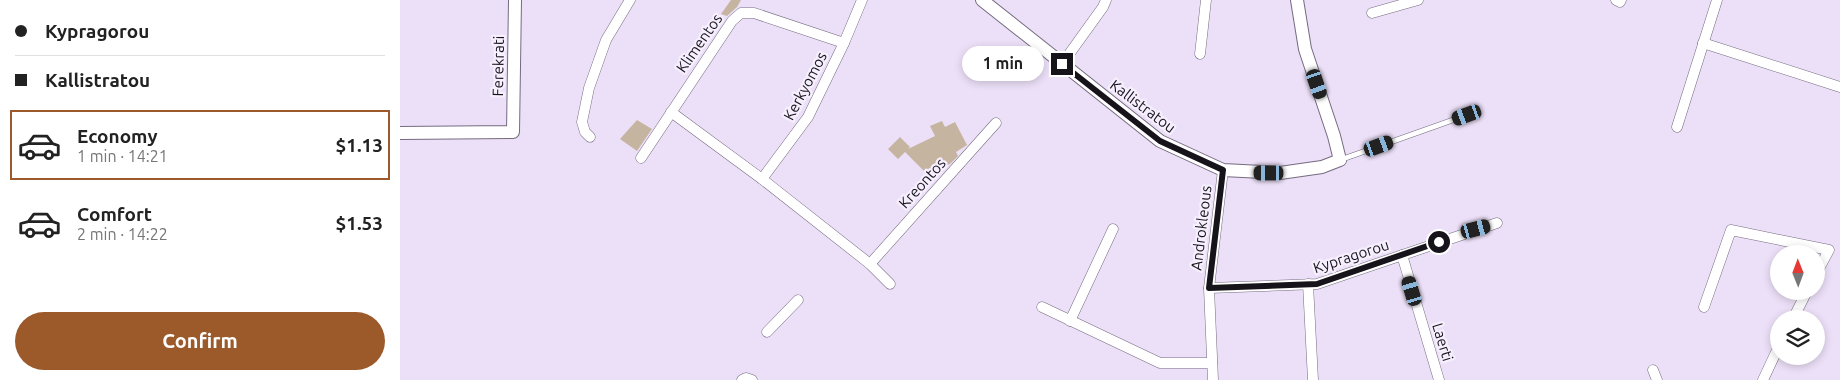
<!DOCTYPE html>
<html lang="en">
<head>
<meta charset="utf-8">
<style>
  body { margin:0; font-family:Ubuntu,sans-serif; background:#f2f2f2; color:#222; height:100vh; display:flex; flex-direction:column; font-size:19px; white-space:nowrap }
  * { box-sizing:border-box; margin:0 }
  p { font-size:16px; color:#767676 }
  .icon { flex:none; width:28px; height:28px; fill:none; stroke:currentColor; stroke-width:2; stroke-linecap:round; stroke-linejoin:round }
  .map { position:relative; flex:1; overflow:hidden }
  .sheet { display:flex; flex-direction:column; background:#fff; width:400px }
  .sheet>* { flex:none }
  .guide { display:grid; align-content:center; height:110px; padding:0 15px; background:#fff }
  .needle { width:32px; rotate:359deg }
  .buttons { position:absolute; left:1370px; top:245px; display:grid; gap:10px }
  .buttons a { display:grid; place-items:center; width:55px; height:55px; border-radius:50%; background:#fff; box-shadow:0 2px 8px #0003; font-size:25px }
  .end { position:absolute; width:22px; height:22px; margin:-11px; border:6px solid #17131b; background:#fff; box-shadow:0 0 0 2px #fff }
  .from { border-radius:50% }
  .bubble { position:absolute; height:35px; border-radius:18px; background:#fff; box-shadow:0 2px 8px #0003; font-size:16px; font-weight:700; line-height:35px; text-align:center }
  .car { position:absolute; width:15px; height:30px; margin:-15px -8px; border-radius:6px; box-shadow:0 0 4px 1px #0007; background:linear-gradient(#222 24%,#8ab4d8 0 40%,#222 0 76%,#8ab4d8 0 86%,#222 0) }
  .guide b { display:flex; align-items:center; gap:18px; height:48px; font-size:19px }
  .guide b+b { border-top:1px solid #e0e0e0 }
  .guide i { width:12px; height:12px; background:#222 }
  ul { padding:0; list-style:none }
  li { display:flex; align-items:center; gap:15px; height:70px; margin:0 10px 8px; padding:0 5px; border:2px solid transparent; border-radius:0px }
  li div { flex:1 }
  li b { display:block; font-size:19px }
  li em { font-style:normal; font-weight:700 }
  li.active { border-color:#9c5929 }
  li>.icon { width:45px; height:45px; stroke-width:1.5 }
  .primary-button { display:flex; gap:10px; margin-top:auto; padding:10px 15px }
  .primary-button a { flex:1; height:58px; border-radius:30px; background:#9c5929; color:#fff; font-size:20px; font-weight:700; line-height:58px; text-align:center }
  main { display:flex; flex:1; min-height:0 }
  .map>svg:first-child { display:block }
  .building { fill:#c5b4a0 }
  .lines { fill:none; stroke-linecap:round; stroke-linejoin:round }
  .service-casing { stroke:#756b7f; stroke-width:6 }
  .minor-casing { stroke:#756b7f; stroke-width:11 }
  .tertiary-casing { stroke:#756b7f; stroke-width:14 }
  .service { stroke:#fff; stroke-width:5 }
  .minor { stroke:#fff; stroke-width:10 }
  .tertiary { stroke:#fff; stroke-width:12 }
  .route { stroke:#17131b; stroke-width:6 }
  .labels { text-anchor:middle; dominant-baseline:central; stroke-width:4.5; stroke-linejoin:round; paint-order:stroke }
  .street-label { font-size:15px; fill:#17131b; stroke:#f6effe }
</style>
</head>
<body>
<main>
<section class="sheet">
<div class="guide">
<b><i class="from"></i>Kypragorou</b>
<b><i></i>Kallistratou</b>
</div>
<ul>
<li class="active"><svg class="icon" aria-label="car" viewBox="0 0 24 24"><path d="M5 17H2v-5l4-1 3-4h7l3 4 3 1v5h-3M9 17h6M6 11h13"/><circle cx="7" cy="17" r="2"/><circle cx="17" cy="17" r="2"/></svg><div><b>Economy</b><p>1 min · 14:21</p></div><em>$1.13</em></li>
<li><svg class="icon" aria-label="car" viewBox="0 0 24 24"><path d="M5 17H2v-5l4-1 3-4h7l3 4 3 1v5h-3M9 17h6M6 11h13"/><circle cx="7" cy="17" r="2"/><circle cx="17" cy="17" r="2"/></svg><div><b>Comfort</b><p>2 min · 14:22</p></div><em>$1.53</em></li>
</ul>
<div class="primary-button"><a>Confirm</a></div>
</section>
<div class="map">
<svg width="1440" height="380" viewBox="0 0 1440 380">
  <rect width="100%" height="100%" fill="#ece0f8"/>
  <g class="building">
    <polygon points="331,0 341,0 337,7 327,16 321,14"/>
    <polygon points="237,120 252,129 237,151 220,139"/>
    <polygon points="542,121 545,127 555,122 567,145 556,152 558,156 550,164 543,167 540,161 528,175 505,152 498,159 488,149 500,137 510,147 508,149 535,136 530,126"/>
  </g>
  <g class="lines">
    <defs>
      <polyline id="service" points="940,160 1067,115"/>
      <g id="minor">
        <polyline points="1216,0 1220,2 1221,0"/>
        <polyline points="972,13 1018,0"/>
        <polyline points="1303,43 1440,87"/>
        <polyline points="800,54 806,0"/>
        <polyline points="662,64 703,7 706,0"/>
        <polyline points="271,112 362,179 470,264 490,284"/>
        <polyline points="1277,127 1317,0"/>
        <polyline points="190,137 185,132 182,122 189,88 206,40 230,0"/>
        <polyline points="241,158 332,21 341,13 354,13 444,43"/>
        <polyline points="362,179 408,117 444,43 462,0"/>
        <polyline points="1002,255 1039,380"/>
        <polyline points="470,264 596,123"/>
        <polyline points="908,284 913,380"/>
        <polyline points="809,288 917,284 1097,223"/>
        <polyline points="642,307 760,363 812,363"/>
        <polyline points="1304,307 1331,230 1429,250 1416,274"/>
        <polyline points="1393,319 1407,291"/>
        <polyline points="670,321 713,229"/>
        <polyline points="367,332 398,300"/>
        <polyline points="1253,370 1257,380"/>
        <polyline points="342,380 346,378 352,380"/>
        <polyline points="813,380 809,288 823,170"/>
        <polyline points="1363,380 1379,346"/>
      </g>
      <g id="tertiary">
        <polyline points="582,0 760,141 823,170 880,173 922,167 940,160 934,136 905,49 897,0"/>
        <polyline points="0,133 113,132 115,0"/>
      </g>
    </defs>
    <use href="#service" class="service-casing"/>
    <use href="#minor" class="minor-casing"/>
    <use href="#tertiary" class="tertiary-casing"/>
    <use href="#service" class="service"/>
    <use href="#minor" class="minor"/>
    <use href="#tertiary" class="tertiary"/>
  </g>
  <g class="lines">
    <polyline class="route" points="662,64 760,141 823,170 809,288 917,284 1039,242"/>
  </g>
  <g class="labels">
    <g class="street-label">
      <text transform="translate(299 43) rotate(-55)">Klimentos</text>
      <text transform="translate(98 66) rotate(-89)">Ferekrati</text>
      <text transform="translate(405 86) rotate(-62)">Kerkyomos</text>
      <text transform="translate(743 106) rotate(37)">Kallistratou</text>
      <text transform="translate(522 183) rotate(-48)">Kreontos</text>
      <text transform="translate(801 228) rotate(-83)">Androkleous</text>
      <text transform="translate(951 256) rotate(-18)">Kypragorou</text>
      <text transform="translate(1043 342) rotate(73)">Laerti</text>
    </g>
  </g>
</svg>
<div class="buttons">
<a><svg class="needle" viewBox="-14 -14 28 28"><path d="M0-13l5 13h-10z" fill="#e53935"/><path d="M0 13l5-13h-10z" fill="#767676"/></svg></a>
<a><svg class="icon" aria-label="layers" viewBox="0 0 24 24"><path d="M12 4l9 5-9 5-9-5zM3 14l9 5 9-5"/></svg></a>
</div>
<i class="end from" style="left:1039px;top:242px"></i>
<i class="end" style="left:662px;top:64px"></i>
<div class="bubble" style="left:562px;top:46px;width:82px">1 min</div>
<i class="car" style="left:917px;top:84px;rotate:161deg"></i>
<i class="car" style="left:1067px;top:115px;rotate:250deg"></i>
<i class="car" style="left:979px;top:146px;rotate:70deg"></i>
<i class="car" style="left:869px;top:173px;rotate:270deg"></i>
<i class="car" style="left:1076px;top:229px;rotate:75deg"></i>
<i class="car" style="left:1012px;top:291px;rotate:343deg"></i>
</div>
</main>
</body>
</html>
